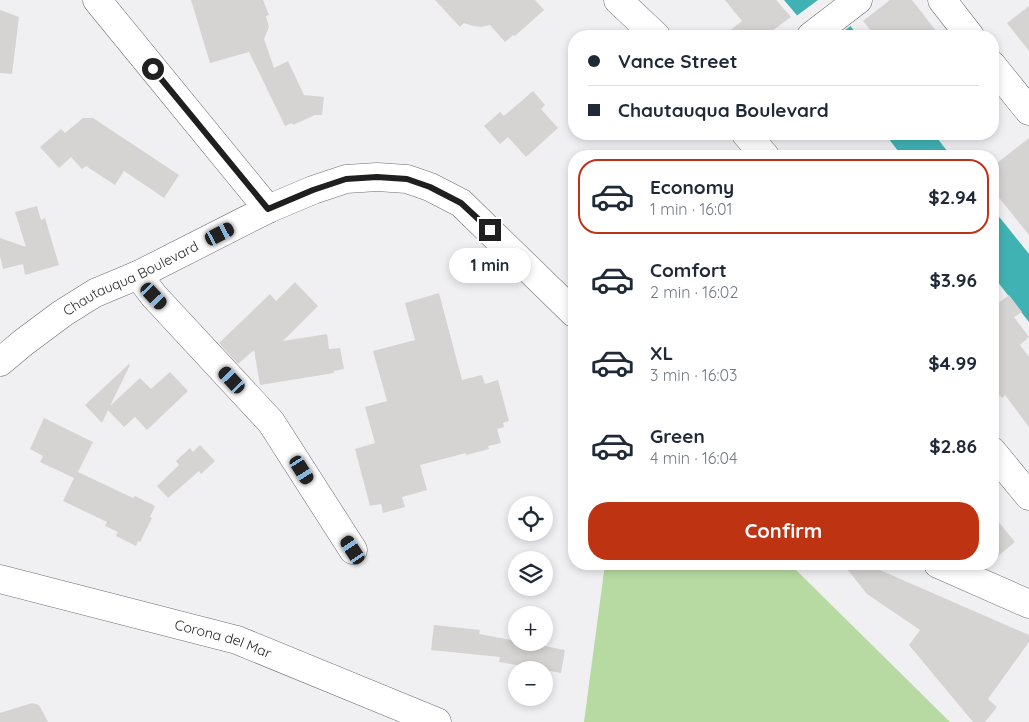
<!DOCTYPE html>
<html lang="en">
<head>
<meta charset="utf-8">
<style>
  body { margin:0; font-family:Quicksand,sans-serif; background:#f2f2f3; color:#1f2937; height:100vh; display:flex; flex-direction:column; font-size:19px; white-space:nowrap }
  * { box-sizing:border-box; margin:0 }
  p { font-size:16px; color:#747a83 }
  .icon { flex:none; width:28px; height:28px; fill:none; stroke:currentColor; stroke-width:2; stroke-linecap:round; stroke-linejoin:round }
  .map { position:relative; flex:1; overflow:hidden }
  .sheet { position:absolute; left:568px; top:150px; width:431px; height:420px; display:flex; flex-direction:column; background:#fff; border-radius:20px; box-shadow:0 2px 8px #0003 }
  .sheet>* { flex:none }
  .banner { position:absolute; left:568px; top:30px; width:431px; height:110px; border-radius:20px; box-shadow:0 2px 8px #0003; display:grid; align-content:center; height:110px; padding:0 20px; background:#fff }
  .controls { position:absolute; left:508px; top:496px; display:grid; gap:10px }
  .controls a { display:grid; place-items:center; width:45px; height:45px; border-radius:50%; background:#fff; box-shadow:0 2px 8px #0003; font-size:25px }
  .end { position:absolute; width:22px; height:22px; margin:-11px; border:6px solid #1f1f20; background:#fff; box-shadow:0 0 0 2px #fff }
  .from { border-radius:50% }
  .bubble { position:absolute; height:35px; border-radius:18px; background:#fff; box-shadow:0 2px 8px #0003; font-size:16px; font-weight:700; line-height:35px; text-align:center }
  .car { position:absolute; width:15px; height:30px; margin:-15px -8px; border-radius:6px; box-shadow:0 0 4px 1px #0007; background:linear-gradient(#222 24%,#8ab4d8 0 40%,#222 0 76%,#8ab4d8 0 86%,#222 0) }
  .banner b { display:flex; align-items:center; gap:18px; height:48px; font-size:19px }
  .banner b+b { border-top:1px solid #e0e1e3 }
  .banner i { width:12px; height:12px; background:#1f2937 }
  ul { padding:9px 0 0; list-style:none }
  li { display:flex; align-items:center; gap:15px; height:75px; margin:0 10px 8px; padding:0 10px; border:2px solid transparent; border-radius:20px }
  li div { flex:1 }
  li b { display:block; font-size:19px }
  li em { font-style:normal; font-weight:700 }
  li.selected { border-color:#be3412 }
  li>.icon { width:45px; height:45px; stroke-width:1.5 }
  .button { display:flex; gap:10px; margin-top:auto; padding:10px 20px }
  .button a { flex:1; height:58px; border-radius:20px; background:#be3412; color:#fff; font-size:20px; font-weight:700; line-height:58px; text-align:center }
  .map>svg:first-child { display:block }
  .green { fill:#b7daa2 }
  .water { fill:#41b2b3 }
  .pier { fill:#f0f0f3 }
  .building { fill:#d6d4d2 }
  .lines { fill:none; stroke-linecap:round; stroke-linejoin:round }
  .minor-casing { stroke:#6e6e71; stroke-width:29 }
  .minor { stroke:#fff; stroke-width:28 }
  .route { stroke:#1f1f20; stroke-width:6 }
  .labels { text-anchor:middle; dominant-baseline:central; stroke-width:5; stroke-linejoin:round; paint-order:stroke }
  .street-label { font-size:14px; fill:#1f1f20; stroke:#f0f0f3 }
</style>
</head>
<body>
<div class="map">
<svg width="1029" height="722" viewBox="0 0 1029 722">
  <rect width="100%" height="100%" fill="#f0f0f3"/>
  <polygon class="green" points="605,564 790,564 950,722 584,722"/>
  <g class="water">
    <polygon points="784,0 831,0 858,36 813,36 795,13"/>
    <polygon points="885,134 934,134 951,156 902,156"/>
    <polygon points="992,208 1029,254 1029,322 993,276"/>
  </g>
  <polygon class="pier" points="818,0 834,0 852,25 837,36 810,36 795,17"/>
  <g class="building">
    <polygon points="191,0 263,0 269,15 266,16 269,27 264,39 274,68 288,61 304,95 324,97 322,115 315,115 293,125 292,123 285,126 249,52 210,63"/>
    <polygon points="435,0 535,0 544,10 515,36 513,35 505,42 490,25 481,27 473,26 464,23 460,27"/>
    <polygon points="725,0 776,0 791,17 765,36 723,36 742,21"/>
    <polygon points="890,0 912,0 940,36 875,36 863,21"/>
    <polygon points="1029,6 1029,51 1007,23"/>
    <polygon points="0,10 19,17 12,74 0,73"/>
    <polygon points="533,91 545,105 541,109 558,128 526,157 508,137 500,144 484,126 500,112 504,116"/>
    <polygon points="83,118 93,118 179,175 164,198 124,171 115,185 86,166 82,169 71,157 59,168 40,147 61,129 65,133"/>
    <polygon points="1029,138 1029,235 992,189 992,167"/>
    <polygon points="37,206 41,220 45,218 59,265 25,275 23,264 3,269 0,256 0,238 26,247 15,212"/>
    <polygon points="295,282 318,306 283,341 327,334 329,349 340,348 344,369 334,371 334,373 260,385 254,350 238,364 219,343 270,294 276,301"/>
    <polygon points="439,293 462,380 482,375 485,384 498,380 509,421 503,423 504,427 497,429 501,443 488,446 489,449 466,455 466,453 420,465 427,490 402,497 405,507 383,513 381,504 370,506 355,449 375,443 365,407 387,401 373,351 415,340 405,303"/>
    <polygon points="1009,295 1022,312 1014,317 1029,337 1020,345 1029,357 1029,427 1005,395 1002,398 992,386 992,308"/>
    <polygon points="129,364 130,365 110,406 140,378 151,389 170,372 188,391 147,430 135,417 124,427 108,410 102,423 85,405"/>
    <polygon points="44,418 93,442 78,472 133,498 135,496 155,506 150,517 152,518 140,542 138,541 136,546 116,536 118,532 105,526 107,522 63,501 74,478 40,462 43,456 30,449"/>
    <polygon points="200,445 215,461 201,474 199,471 168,498 157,486 179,465 176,461 190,448 193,452"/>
    <polygon points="992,514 1015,542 992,561"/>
    <polygon points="843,564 866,564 1029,635 1029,642 988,699 997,707 985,722 973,722 909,645 920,630 867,594"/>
    <polygon points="434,625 480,630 479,634 516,641 516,642 524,642 565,650 561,673 499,662 500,657 431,650"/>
    <polygon points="32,703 39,705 48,722 0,722 0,713"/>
  </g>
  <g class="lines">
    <defs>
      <g id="minor">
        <polyline points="97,0 268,209"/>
        <polyline points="618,0 656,36"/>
        <polyline points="942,0 970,36"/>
        <polyline points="811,36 858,0"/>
        <polyline points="992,65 1029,111"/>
        <polyline points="746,134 765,156"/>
        <polyline points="138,275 154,296 271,422 353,550"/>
        <path id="s1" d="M0 362 24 342 63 313 95 293 138 275 268 209 313 190 346 179 377 177 407 179 430 187 461 203 574 313"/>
        <polyline points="992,451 1029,496"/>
        <polyline points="938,564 1029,604"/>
        <path id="s2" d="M0 579 237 640 437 722"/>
      </g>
    </defs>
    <use href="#minor" class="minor-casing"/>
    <use href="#minor" class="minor"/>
  </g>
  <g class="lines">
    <polyline class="route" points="153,69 268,209 313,190 346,179 377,177 407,179 430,187 461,203 490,230"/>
  </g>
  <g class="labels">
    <g class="street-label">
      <text stroke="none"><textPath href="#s1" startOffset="156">Chautauqua Boulevard</textPath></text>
      <text stroke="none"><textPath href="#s2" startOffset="231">Corona del Mar</textPath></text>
    </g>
  </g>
</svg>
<div class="controls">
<a><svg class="icon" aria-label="locate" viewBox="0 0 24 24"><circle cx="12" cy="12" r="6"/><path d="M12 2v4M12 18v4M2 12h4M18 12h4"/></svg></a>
<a><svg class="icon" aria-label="layers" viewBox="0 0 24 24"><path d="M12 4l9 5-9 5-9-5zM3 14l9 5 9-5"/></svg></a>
<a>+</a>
<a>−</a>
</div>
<i class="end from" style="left:153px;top:69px"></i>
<i class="end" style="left:490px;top:230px"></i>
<div class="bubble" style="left:449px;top:248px;width:82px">1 min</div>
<i class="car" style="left:220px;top:234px;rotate:63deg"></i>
<i class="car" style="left:154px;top:296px;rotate:137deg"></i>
<i class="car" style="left:232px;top:380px;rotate:317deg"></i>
<i class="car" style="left:302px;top:470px;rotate:148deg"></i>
<i class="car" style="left:353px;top:550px;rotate:327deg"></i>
<div class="banner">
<b><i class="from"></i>Vance Street</b>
<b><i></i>Chautauqua Boulevard</b>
</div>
<section class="sheet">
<ul>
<li class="selected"><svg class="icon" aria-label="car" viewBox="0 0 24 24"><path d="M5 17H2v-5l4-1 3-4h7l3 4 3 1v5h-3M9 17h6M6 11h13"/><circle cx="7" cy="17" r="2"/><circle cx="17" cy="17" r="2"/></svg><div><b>Economy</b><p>1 min · 16:01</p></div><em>$2.94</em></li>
<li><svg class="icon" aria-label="car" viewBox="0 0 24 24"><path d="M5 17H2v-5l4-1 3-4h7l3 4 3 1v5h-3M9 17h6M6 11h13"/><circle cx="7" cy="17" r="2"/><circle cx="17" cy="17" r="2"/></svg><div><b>Comfort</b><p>2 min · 16:02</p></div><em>$3.96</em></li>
<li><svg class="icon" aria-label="car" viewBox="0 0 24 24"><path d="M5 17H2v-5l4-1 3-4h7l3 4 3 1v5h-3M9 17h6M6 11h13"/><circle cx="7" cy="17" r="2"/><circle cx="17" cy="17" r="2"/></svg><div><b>XL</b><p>3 min · 16:03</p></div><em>$4.99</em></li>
<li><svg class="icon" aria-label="car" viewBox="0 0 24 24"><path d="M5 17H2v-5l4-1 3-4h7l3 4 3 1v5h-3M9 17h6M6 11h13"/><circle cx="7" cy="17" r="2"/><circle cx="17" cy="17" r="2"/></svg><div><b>Green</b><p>4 min · 16:04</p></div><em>$2.86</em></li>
</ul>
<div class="button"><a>Confirm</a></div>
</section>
</div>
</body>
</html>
